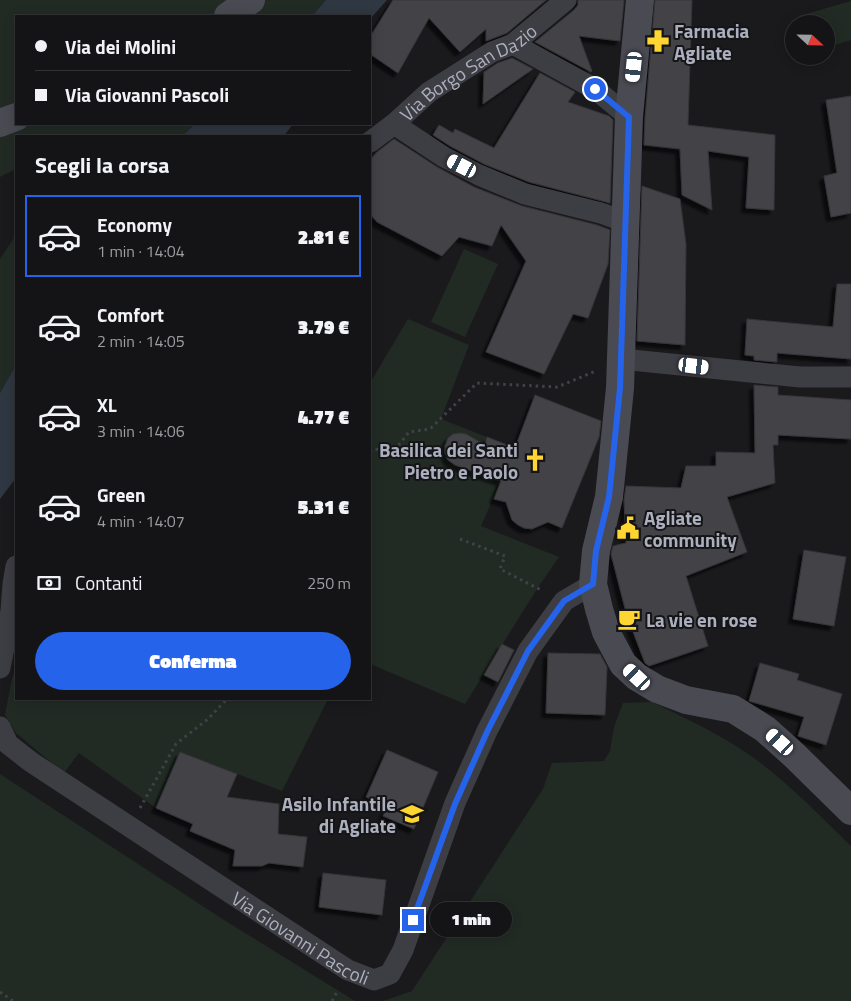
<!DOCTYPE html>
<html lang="it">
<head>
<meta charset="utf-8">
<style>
  body { margin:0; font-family:"Titillium Web",sans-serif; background:#212123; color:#f1f3f6; height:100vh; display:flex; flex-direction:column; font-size:19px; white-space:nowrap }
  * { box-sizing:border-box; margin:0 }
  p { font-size:16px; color:#9d9ea1 }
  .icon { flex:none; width:28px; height:28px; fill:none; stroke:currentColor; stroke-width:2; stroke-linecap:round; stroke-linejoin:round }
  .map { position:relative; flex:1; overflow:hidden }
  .sheet { position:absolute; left:15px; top:135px; width:356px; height:565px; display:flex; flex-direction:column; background:#141416; border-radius:0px; box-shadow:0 2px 12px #0003,0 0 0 1px #333335 }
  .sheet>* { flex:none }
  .hud { position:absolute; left:15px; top:15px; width:356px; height:110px; border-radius:0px; box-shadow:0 2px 12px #0003,0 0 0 1px #333335; display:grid; align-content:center; height:110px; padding:0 20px; background:#141416 }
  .needle { width:32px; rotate:112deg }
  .tools { position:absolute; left:785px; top:15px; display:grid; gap:10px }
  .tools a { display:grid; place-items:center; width:50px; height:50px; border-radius:50%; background:#141416; box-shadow:0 2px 12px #0003,0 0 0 1px #333335; font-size:25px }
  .end { position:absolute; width:22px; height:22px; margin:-11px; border:6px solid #2563eb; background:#fff; box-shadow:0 0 0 2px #fff }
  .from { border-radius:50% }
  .bubble { position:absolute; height:35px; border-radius:18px; background:#141416; box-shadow:0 2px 12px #0003,0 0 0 1px #333335; font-size:16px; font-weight:800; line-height:35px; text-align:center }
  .car { position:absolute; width:15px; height:30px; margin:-15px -8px; border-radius:6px; box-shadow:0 0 4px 1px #0007; background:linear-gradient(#fff 24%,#345 0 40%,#fff 0 76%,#345 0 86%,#fff 0) }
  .hud b { display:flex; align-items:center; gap:18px; height:48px; font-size:19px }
  .hud b+b { border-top:1px solid #333335 }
  .hud i { width:12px; height:12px; background:#f1f3f6 }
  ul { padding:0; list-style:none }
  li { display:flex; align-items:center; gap:15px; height:82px; margin:0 10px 8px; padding:0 10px; border:2px solid transparent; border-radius:0px }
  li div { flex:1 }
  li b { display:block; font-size:19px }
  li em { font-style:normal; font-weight:800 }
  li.selected { border-color:#2563eb }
  li>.icon { width:45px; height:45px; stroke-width:1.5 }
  h2 { padding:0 20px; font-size:22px; line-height:60px }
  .pay { display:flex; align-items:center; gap:12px; height:55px; padding:0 20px; font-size:19px }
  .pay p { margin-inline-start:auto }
  .action { display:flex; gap:10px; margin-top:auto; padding:10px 20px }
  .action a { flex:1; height:58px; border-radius:30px; background:#2563eb; color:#fff; font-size:20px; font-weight:800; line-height:58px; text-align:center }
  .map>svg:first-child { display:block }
  .green { fill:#212b24 }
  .water { fill:#2f3742 }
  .building { fill:#424247; stroke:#353439; filter:url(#shadow) }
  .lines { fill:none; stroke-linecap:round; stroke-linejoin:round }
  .path { stroke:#414249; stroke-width:3; stroke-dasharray:2.5 4; stroke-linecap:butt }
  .street { stroke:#3d3d44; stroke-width:21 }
  .secondary { stroke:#494a52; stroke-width:28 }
  .route { stroke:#2563eb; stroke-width:6 }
  .labels { text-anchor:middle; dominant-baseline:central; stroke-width:4; stroke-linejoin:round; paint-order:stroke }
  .poi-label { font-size:19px; font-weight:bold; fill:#acafbd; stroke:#151518; text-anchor:start }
  .street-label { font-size:19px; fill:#acafbd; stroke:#151518 }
</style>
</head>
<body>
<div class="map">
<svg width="851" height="1001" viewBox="0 0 851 1001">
  <defs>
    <filter id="shadow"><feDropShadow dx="-4.5" dy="4.5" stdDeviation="1" flood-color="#0009"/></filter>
  </defs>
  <rect width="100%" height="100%" fill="#1a1a1d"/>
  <g class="green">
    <polygon points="0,0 326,0 312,16 16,16 16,124 195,124 182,136 16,136 16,169 0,177"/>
    <polygon points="851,1 851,40 826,48 826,24 798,24 799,16"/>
    <polygon points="16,235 16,365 0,393 0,259"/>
    <polygon points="464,249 498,264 465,337 431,322"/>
    <polygon points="408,319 469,345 441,419 487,437 475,471 501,481 481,526 559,557 537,589 465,704 370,664 370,383"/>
    <polygon points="16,669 16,699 328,699 282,791 180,752 156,808 79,753 64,773 16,733 5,715 12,678"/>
    <path d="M652 702C687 719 722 735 754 758 789 784 820 816 851 846V1001H383L412 991 543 789 552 763 604 761 610 751 614 727 623 703Z"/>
    <polygon points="0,774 224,920 355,1001 0,1001"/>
  </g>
  <g class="water">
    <polygon points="326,0 387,0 370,19 370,16 312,16"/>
    <polygon points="195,124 293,124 284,136 182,136"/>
    <polygon points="16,365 16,478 0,499 0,393"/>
  </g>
  <g class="building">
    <polygon points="393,0 546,0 507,33 486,41 486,29 460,52 429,18 398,73 370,54 370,37"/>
    <polygon points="578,0 624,0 620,41 579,36 592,71 591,72 535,42 574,10 578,5"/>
    <polygon points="655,0 692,0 688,125 775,135 774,210 746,208 749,157 708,151 712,210 682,195 680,149 644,145 645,118"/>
    <polygon points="512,58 533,69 483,104 484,72 498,63"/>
    <polygon points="540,73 575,92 568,102 609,116 613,120 610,203 529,182 484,164 450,146 433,135 439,125 453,133 455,129 494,148"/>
    <polygon points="851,96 851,213 831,217 824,176 837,173 826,100"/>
    <polygon points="394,139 437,167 474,187 522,206 597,225 610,230 608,264 588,318 573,314 544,374 486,352 526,261 501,225 492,246 459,237 442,256 377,222 370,214 370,160 377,152"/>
    <polygon points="642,186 680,199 686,244 685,345 637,341"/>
    <polygon points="837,284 851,284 851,359 777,353 777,362 754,360 754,356 745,355 747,319 833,327"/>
    <polygon points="754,385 778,387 778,395 851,400 851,439 778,435 778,445 773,445 775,483 727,497 747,552 686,576 708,646 649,666 645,663 627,616 611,554 613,546 626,543 624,500 626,486 681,488 686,466 716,466 716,452 755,453"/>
    <polygon points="535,395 601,421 599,437 562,528 548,522 532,529 524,528 518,525 512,520 506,502 494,499 501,481 455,465 448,460 445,453 445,446 448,438 453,434 460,433 466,434 485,445 487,437 515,448"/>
    <polygon points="804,550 846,557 834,626 793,619"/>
    <polygon points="502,644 514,650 498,682 484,675"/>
    <polygon points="548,653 600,654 607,667 605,715 546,713"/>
    <polygon points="760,663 799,674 797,680 842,694 826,745 798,736 804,717 749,701"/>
    <polygon points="387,750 438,772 414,829 383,816 388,806 366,797"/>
    <polygon points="180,752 237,774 227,797 279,804 278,834 307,837 303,867 269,863 262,866 233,866 235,850 190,831 193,824 156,808"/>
    <polygon points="323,873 386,880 382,915 319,907"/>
  </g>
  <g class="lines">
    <g class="path">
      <polyline points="370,452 374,449 394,451 409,432 430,429 477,383 557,387 596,371"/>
      <polyline points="460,539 505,556 500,569 543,591"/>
      <polyline points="140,808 176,744 208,719 227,699"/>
      <polyline points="0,992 13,1001"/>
      <polyline points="332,1001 338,990"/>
    </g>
    <g class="street">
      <polyline points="513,44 595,89 629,117"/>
      <polyline points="394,124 444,157 479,175 525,194 601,213 625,222"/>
      <path id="s1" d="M370 142 394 124 429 92 492 52 513 44 566 0"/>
      <polyline points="621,359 800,377 851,377"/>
      <polyline points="0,668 11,611 13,584 16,566"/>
      <path id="s2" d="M0 727 8 744 31 762 348 970 374 980 390 974 403 950 455 803 487 731 528 651 564 601 593 584"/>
    </g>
    <g class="secondary">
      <polyline points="640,0 629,117 620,388 609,497 596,551 593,584 599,609 606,632 623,664 637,677 657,689 686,700 733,709 765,729 794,755 851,811"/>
      <polyline points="228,16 251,0"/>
      <polyline points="0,123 16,117"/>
    </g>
  </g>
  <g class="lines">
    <polyline class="route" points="413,920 455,804 487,732 528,651 564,601 593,584 596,551 609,497 620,388 629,117 595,89"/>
  </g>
  <defs>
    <symbol id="pharmacy-bare" viewBox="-9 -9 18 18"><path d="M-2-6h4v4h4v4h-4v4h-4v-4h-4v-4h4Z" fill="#fed531" stroke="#151518" stroke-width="2.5" paint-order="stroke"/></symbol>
    <symbol id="church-bare" viewBox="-9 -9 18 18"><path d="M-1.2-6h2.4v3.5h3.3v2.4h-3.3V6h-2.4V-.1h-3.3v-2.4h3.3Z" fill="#fed531" stroke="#151518" stroke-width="2.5" paint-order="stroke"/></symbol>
    <symbol id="civic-bare" viewBox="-9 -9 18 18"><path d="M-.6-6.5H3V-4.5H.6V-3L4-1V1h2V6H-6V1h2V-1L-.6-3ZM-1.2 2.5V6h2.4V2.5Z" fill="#fed531" stroke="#151518" stroke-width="2.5" paint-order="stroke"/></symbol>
    <symbol id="cafe-bare" viewBox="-9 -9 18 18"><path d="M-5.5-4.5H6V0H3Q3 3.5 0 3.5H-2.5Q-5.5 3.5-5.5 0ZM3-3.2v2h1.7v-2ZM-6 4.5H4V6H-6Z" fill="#fed531" stroke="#151518" stroke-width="2.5" paint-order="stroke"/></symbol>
    <symbol id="school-bare" viewBox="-9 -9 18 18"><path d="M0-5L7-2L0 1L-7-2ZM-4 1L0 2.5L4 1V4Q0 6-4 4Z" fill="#fed531" stroke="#151518" stroke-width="2.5" paint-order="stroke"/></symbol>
  </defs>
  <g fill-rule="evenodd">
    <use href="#pharmacy-bare" x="642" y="25" width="32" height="32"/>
    <use href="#church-bare" x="519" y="444" width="32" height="32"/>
    <use href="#civic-bare" x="612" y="512" width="32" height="32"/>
    <use href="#cafe-bare" x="613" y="603" width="32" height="32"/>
    <use href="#school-bare" x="396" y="798" width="32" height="32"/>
  </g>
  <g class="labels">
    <g class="poi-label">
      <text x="674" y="30">Farmacia<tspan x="674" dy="22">Agliate</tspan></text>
      <text x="518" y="449" text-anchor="end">Basilica dei Santi<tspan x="518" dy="22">Pietro e Paolo</tspan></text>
      <text x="644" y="517">Agliate<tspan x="644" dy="22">community</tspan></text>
      <text x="646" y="619">La vie en rose</text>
      <text x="396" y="803" text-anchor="end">Asilo Infantile<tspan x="396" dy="22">di Agliate</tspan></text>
    </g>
    <g class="street-label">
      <text stroke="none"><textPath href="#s1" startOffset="121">Via Borgo San Dazio</textPath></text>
      <text stroke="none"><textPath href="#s2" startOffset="370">Via Giovanni Pascoli</textPath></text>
    </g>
  </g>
</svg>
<div class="tools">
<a><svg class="needle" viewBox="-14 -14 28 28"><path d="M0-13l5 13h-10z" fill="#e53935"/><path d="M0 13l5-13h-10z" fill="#9d9ea1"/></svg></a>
</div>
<i class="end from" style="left:595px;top:89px"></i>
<i class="end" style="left:413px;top:920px"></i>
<div class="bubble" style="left:430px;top:902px;width:82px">1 min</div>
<i class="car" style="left:634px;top:67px;rotate:186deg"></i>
<i class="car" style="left:462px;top:166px;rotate:297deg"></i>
<i class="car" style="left:694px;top:366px;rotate:97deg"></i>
<i class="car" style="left:637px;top:677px;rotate:313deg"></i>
<i class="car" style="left:780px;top:742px;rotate:312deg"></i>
<div class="hud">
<b><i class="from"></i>Via dei Molini</b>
<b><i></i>Via Giovanni Pascoli</b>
</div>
<section class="sheet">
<h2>Scegli la corsa</h2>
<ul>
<li class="selected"><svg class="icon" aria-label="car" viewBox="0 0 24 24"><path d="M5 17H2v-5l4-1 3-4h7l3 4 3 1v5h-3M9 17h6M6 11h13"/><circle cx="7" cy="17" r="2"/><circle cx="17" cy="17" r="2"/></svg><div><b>Economy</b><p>1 min · 14:04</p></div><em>2.81 €</em></li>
<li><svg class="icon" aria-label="car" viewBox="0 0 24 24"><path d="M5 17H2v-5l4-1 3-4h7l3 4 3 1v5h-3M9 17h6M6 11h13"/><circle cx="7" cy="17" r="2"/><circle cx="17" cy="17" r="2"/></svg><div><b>Comfort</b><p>2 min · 14:05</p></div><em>3.79 €</em></li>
<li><svg class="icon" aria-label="car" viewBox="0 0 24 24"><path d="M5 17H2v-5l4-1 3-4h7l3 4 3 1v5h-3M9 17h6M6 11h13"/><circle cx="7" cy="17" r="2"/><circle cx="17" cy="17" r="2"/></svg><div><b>XL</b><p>3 min · 14:06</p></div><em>4.77 €</em></li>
<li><svg class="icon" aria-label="car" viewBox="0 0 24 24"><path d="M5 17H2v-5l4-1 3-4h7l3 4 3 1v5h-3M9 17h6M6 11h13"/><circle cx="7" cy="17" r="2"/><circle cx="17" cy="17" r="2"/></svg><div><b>Green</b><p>4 min · 14:07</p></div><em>5.31 €</em></li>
</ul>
<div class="pay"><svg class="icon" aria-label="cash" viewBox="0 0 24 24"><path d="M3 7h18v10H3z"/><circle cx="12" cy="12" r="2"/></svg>Contanti<p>250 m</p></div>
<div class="action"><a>Conferma</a></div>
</section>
</div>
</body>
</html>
